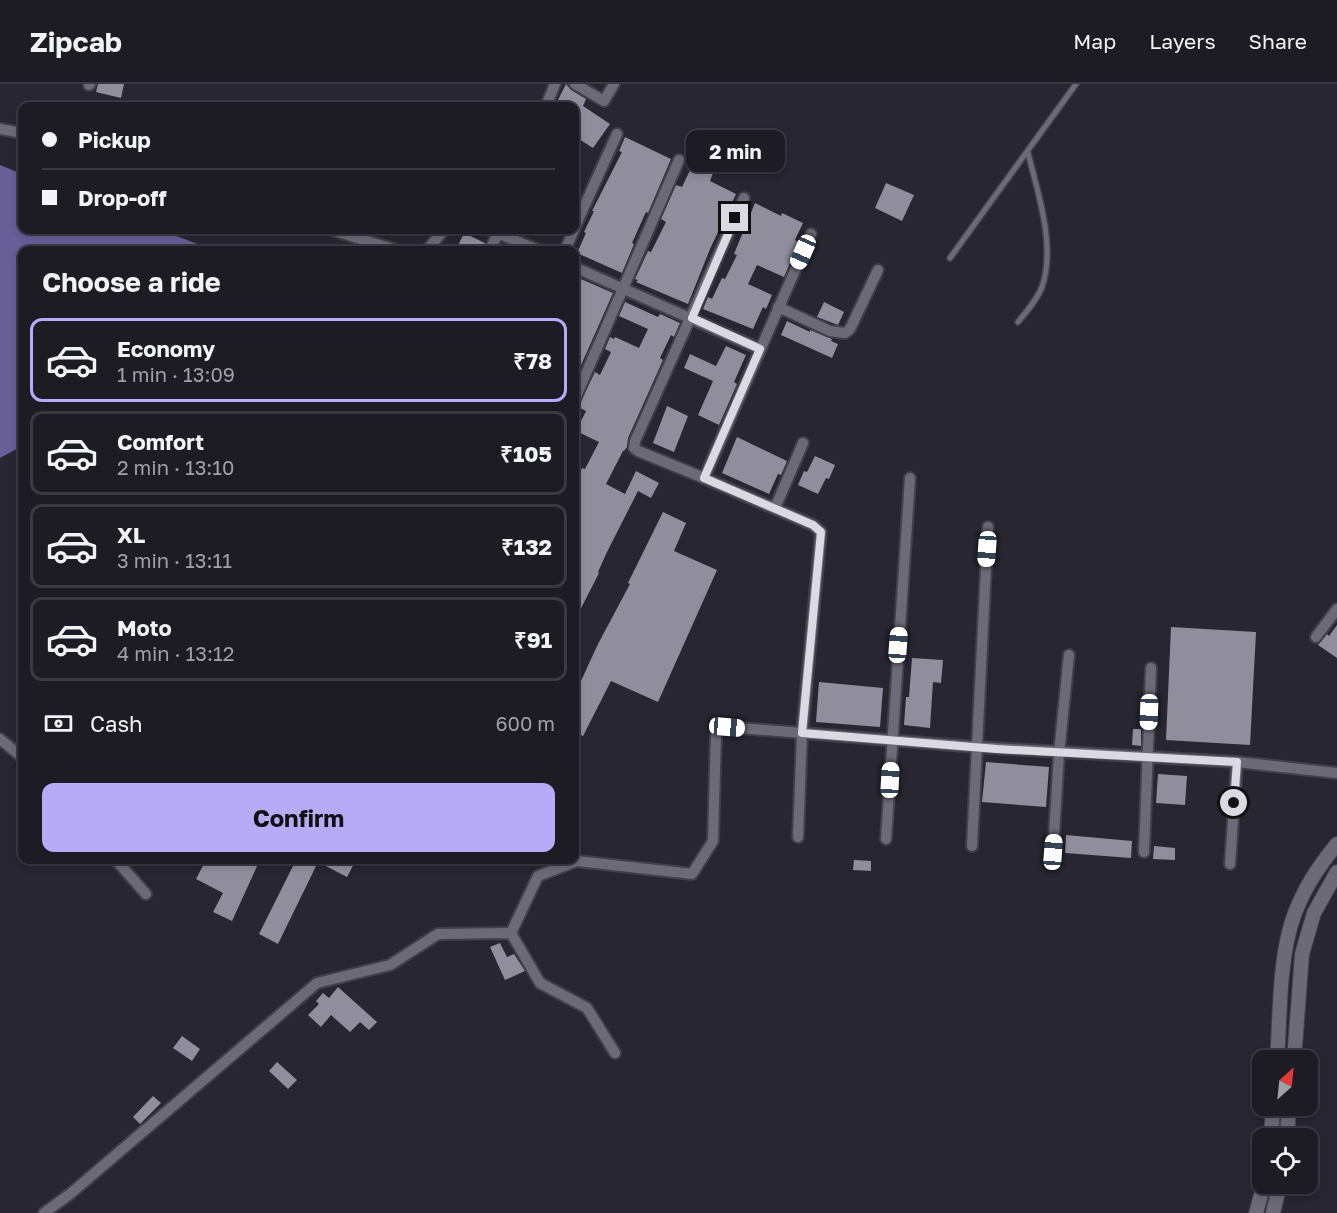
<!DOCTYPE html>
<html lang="en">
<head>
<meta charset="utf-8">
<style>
  body { margin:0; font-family:"Golos Text",sans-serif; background:#25252d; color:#f1f3f6; height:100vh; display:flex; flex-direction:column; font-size:22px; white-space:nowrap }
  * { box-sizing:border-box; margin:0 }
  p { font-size:20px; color:#a0a1a7 }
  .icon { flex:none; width:33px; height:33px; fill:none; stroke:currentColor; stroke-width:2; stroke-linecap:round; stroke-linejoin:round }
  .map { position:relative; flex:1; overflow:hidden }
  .sheet { position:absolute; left:18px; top:162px; width:561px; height:618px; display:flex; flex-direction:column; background:#1d1c25; border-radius:12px; box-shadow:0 3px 9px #0003,0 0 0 2px #3b3a42 }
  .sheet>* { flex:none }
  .top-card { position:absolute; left:18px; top:18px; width:561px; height:132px; border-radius:12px; box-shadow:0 3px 9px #0003,0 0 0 2px #3b3a42; display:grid; align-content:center; height:132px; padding:0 24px; background:#1d1c25 }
  .needle { width:39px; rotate:27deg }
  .buttons { position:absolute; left:1252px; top:966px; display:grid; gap:12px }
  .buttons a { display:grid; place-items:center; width:66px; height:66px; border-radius:12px; background:#1d1c25; box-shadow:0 3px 9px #0003,0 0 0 2px #3b3a42; font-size:30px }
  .end { position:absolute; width:27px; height:27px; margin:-14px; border:8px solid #dbdae2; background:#111; box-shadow:0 0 0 3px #111 }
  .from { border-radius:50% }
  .bubble { position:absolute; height:42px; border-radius:12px; background:#1d1c25; box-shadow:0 3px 9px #0003,0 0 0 2px #3b3a42; font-size:20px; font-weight:700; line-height:42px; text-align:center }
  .car { position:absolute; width:18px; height:36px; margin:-18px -9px; border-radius:8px; box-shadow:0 0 4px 2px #0007; background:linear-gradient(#fff 24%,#345 0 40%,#fff 0 76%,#345 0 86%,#fff 0) }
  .top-card b { display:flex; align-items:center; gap:21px; height:57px; font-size:22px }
  .top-card b+b { border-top:2px solid #3b3a42 }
  .top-card i { width:15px; height:15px; background:#f1f3f6 }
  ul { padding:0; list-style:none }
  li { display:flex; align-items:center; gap:18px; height:84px; margin:0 12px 9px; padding:0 12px; border:3px solid #3b3a42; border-radius:12px }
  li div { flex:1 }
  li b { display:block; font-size:22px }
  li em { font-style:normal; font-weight:700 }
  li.on { border-color:#b7abf8 }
  li>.icon { width:54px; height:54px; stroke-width:1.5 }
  h2 { padding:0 24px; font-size:27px; line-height:72px }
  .pay { display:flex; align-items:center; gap:15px; height:66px; padding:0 24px; font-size:22px }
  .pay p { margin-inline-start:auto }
  .cta { display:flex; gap:12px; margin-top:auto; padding:12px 24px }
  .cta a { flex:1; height:69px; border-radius:12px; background:#b7abf8; color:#111; font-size:24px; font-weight:700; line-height:69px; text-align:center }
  header { display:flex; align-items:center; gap:36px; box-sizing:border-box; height:84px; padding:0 30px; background:#1d1c25; border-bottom:2px solid #3b3a42 }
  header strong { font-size:28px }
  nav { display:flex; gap:33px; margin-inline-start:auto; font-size:21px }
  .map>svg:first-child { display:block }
  .water { fill:#685e98 }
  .building { fill:#908e9c }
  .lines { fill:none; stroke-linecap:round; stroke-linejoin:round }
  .service-casing { stroke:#414048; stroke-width:8 }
  .minor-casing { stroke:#414048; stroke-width:14 }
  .tertiary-casing { stroke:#414048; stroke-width:16 }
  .service { stroke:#6c6a77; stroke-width:5 }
  .minor { stroke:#6c6a77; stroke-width:10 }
  .tertiary { stroke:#6c6a77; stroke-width:14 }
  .route { stroke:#dbdae2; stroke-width:8 }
</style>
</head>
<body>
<header>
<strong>Zipcab</strong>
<nav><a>Map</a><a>Layers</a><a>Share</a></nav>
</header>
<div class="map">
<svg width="1337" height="1129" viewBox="0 0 1337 1129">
  <rect width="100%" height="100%" fill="#272631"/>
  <polygon class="water" points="0,81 22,90 22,146 161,146 213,166 22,166 22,362 0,374"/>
  <g class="building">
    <polygon points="98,0 124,0 121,14 96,8"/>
    <polygon points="566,0 571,6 586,15 583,22 610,40 593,64 574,52 574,22 555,22"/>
    <polygon points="625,53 671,75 648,129 646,128 632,159 634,160 622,189 577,169 586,149 584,148 594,127 592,127 622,68 619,67"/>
    <polygon points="693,80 713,89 710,97 736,110 710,165 688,220 636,198 638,196 635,195 648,167 651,168 666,138 661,135 676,101 682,103"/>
    <polygon points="886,99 914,111 902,137 875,124"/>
    <polygon points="755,119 781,132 782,129 803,139 795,156 799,158 784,193 757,181 748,200 772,211 766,225 763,223 753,245 703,225 708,213 712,215 722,194 725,195 737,171 734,170"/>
    <polygon points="464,149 485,159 481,166 456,166"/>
    <polygon points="574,192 613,209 574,297"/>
    <polygon points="625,218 658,233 660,230 680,239 674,253 671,251 660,274 663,276 628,354 627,363 624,367 623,367 606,400 625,410 636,387 659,399 651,414 638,407 607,468 598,488 599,489 574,538 574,401 582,384 585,385 599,358 576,347 586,327 578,323 595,288 600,291 611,268 605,265 610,253 614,255 615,253 639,264 648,245 619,232"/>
    <polygon points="824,218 844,228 838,241 817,233"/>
    <polygon points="787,237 810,248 810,246 832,255 831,257 838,260 832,274 781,251"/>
    <polygon points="726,262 746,271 734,298 737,300 719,341 698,331 713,297 684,284 690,270 716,282"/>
    <polygon points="667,322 688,332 674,368 653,359"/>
    <polygon points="737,353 787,377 781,391 778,390 769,410 722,389"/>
    <polygon points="815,372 835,381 829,395 826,394 818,410 798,401 804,387 807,388"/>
    <polygon points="663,428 686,439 674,467 717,486 658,618 611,597 583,652 574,648 574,612 598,560 630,500 628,499"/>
    <polygon points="1337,541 1337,574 1318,561 1327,550 1329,552"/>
    <polygon points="1171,543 1256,548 1250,661 1166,656"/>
    <polygon points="912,574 943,576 941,599 933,598 930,644 904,641 906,613 909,613"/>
    <polygon points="819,598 883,604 880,643 816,638"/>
    <polygon points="1133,645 1141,645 1141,662 1132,661"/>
    <polygon points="986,678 1049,683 1046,723 982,718"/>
    <polygon points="1158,690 1187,692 1185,721 1156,719"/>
    <polygon points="1066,751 1132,757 1131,774 1065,769"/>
    <polygon points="1154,762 1175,764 1175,776 1153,775"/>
    <polygon points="206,776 249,776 258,780 232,837 213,828 223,809 196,795"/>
    <polygon points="296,776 356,776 347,793 318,778 278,860 259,850"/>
    <polygon points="854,776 871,777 871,787 853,786"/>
    <polygon points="500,859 507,873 514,870 525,887 505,896 490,863"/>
    <polygon points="338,903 377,938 369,946 360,938 350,948 331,931 321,943 308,931 319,920 316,917 323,909 329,914"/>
    <polygon points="182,952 200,965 192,977 173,964"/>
    <polygon points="277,978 297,996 288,1005 269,987"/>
    <polygon points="153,1012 161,1019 140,1040 133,1033"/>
  </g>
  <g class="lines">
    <defs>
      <g id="service">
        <polyline points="950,174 1076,0"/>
        <path d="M1018 238C1027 227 1037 216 1042 203 1056 162 1038 109 1028 69"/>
      </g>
      <g id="minor">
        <polyline points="575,0 604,17 614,0"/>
        <polyline points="89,1 90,0"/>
        <polyline points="546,22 555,0"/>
        <polyline points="0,45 22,49"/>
        <polyline points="574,145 617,50"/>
        <polyline points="332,146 396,166"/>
        <polyline points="490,146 538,166"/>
        <polyline points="427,166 444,146"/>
        <polyline points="490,166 498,149"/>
        <polyline points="565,166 574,146"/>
        <polyline points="574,183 760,265"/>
        <polyline points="778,223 830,247 845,249 850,245 878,186"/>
        <polyline points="574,317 679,76"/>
        <polyline points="704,394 638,367 634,364 635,357 744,114"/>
        <polyline points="775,424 803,359"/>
        <polyline points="1316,553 1337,525"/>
        <polyline points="0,655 22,673"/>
        <polyline points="798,753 802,649 821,448 813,441 704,394 811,150"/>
        <polyline points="886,755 910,394"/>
        <polyline points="972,762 988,443"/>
        <polyline points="1053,768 1059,669 1069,571"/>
        <polyline points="1144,768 1151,584"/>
        <polyline points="116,776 146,810"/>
        <polyline points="1230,780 1237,678"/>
        <polyline points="511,849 538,792 577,777 692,790 713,757 716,648 727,643 976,663 1237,678 1337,689"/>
        <polyline points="44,1129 70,1110 317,899 390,881 438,850 511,849 540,899 587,924 615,969"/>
      </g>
      <g id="tertiary">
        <path d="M1277 976C1280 935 1279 889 1289 848 1297 816 1316 785 1337 760"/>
        <polyline points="1294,976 1302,870 1314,829 1337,788"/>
        <polyline points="1271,1054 1273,1022"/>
        <polyline points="1287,1054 1289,1022"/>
        <polyline points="1256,1129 1264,1100"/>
        <polyline points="1273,1129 1280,1100"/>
      </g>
    </defs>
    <use href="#service" class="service-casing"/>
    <use href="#minor" class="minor-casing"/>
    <use href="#tertiary" class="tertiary-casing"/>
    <use href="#service" class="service"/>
    <use href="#minor" class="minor"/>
    <use href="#tertiary" class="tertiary"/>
  </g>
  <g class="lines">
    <polyline class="route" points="735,134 692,234 760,265 704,394 813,441 821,448 802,649 997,665 1237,678 1234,719"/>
  </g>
</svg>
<div class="buttons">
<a><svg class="needle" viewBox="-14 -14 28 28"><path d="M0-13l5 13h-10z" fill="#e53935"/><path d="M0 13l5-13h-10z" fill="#a0a1a7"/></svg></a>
<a><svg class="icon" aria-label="locate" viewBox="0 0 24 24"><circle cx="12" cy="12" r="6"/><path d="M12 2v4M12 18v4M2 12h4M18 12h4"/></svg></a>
</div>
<i class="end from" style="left:1234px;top:719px"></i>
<i class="end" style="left:735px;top:134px"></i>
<div class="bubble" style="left:686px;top:46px;width:99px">2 min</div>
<i class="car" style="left:803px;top:168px;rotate:204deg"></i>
<i class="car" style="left:987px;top:465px;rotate:184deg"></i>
<i class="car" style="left:898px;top:561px;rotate:4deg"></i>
<i class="car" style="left:1149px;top:628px;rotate:182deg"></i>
<i class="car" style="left:727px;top:643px;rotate:95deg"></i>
<i class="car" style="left:890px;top:696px;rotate:3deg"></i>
<i class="car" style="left:1053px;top:768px;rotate:4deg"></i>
<div class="top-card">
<b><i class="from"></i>Pickup</b>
<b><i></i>Drop-off</b>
</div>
<section class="sheet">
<h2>Choose a ride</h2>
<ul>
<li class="on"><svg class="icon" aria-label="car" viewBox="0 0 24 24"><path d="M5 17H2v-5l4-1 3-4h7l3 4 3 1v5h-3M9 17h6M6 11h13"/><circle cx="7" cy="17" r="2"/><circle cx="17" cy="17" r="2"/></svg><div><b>Economy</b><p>1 min · 13:09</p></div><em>₹78</em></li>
<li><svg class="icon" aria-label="car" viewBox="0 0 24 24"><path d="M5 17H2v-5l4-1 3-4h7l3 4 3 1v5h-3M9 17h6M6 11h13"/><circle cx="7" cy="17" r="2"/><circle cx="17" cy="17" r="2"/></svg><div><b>Comfort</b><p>2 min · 13:10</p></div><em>₹105</em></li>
<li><svg class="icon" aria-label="car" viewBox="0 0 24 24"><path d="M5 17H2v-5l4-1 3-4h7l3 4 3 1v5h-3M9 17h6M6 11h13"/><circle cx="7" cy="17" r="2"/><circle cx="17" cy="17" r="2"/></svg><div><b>XL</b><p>3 min · 13:11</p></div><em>₹132</em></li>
<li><svg class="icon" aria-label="car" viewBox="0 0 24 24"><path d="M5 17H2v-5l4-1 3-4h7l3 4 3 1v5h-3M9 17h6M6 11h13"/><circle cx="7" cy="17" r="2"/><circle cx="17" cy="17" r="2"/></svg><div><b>Moto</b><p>4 min · 13:12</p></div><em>₹91</em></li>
</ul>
<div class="pay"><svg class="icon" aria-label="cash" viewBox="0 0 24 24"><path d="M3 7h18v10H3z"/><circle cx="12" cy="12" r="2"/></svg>Cash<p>600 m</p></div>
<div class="cta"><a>Confirm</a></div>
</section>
</div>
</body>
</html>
